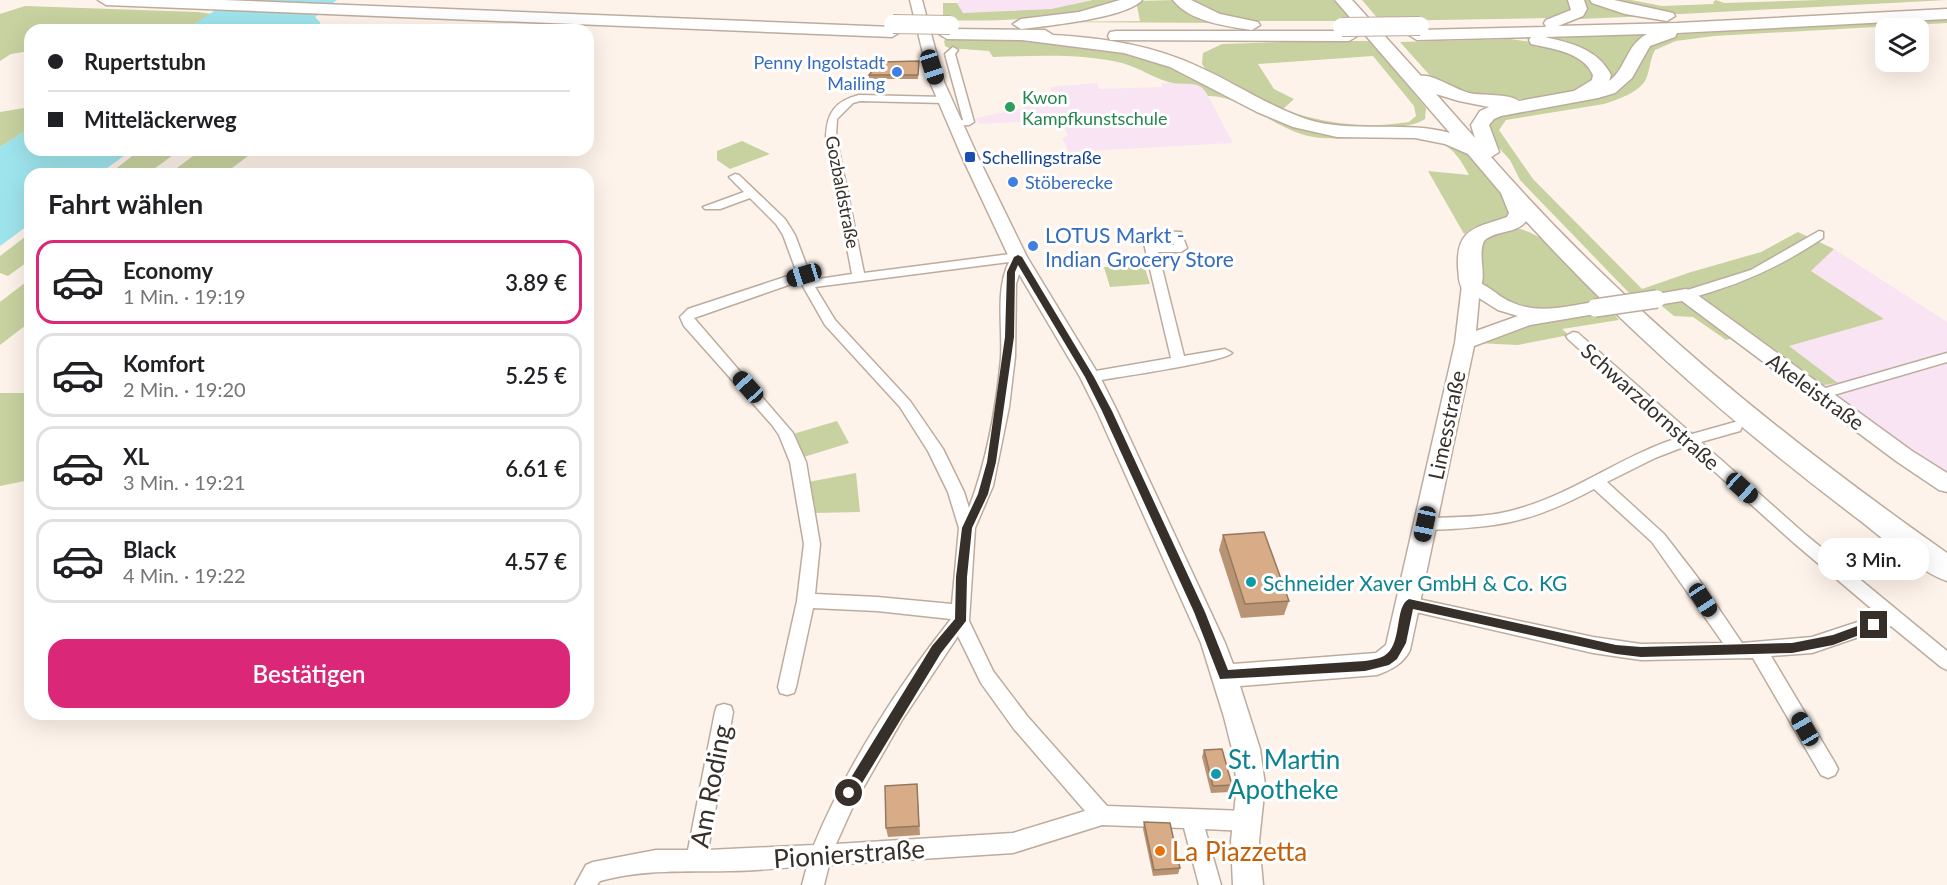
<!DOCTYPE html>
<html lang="de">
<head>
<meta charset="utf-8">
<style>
  body { margin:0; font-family:Lato,sans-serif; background:#f6f6f6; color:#202124; height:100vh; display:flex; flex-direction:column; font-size:22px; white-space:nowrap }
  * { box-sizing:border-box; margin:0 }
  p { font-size:20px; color:#757577 }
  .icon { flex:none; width:33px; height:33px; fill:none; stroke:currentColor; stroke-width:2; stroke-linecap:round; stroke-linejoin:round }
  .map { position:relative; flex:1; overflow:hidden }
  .drawer { position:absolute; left:24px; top:168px; width:570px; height:552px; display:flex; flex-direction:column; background:#fff; border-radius:18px; box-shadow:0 6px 24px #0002 }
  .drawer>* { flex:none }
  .hud { position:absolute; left:24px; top:24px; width:570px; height:132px; border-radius:18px; box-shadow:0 6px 24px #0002; display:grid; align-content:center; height:132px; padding:0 24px; background:#fff }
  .controls { position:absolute; left:1875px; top:18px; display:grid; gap:12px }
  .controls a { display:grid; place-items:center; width:54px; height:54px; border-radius:12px; background:#fff; box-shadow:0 6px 24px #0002; font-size:30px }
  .end { position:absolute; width:27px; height:27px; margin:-14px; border:8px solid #37302a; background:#fff; box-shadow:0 0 0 3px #fff }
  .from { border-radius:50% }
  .bubble { position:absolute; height:42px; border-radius:18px; background:#fff; box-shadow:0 6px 24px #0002; font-size:20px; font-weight:600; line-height:42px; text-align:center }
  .car { position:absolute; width:18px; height:36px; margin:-18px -9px; border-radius:8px; box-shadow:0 0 4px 2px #0007; background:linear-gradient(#222 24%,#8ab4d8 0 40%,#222 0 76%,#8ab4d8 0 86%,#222 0) }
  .hud b { display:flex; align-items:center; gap:21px; height:57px; font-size:22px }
  .hud b+b { border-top:2px solid #e0e0e0 }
  .hud i { width:15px; height:15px; background:#202124 }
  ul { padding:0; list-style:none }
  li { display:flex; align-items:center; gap:18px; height:84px; margin:0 12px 9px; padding:0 12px; border:3px solid #e0e0e0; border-radius:18px }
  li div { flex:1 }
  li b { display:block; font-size:22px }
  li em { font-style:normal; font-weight:600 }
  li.active { border-color:#db2777 }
  li>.icon { width:54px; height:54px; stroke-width:1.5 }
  h2 { padding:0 24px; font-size:27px; line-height:72px }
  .cta { display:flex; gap:12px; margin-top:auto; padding:12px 24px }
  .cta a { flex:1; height:69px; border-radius:18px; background:#db2777; color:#fff; font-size:24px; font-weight:600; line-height:69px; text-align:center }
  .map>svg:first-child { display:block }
  .commercial { fill:#f8e4f3 }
  .industrial { fill:#f9e4f3 }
  .green { fill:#c8d2a0; fill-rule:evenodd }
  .water { fill:#9ee4ec }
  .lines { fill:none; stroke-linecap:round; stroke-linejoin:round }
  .street-casing { stroke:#bdac9d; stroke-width:3 }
  .secondary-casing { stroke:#bdac9d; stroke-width:3 }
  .highway-casing { stroke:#bdac9d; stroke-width:3 }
  .street { fill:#fff; fill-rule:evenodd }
  .secondary { fill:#fff; fill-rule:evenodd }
  .highway { fill:#fff; fill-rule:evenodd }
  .secondary-bridge-casing { stroke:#bdac9d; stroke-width:20; stroke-linecap:butt }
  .highway-bridge-casing { stroke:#bdac9d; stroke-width:20; stroke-linecap:butt }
  .secondary-bridge { stroke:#fff; stroke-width:17 }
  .highway-bridge { stroke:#fff; stroke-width:18 }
  .wall { fill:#b99474 }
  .building { fill:#d7ac87; stroke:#96785e; stroke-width:1.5 }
  .route { fill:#37302a }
  .shop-dot { fill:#3f7fe0; stroke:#fff; stroke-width:2 }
  .leisure-dot { fill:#2e9e5b; stroke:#fff; stroke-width:2 }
  .transit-dot { fill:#1a4fb4; stroke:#fff; stroke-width:2 }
  .culture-dot { fill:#0f9aa8; stroke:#fff; stroke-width:2 }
  .food-dot { fill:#e8710a; stroke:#fff; stroke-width:2 }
  .labels { text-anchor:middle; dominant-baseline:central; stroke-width:6; stroke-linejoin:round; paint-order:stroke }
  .far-shop-label { font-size:18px; fill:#366cbe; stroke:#fff; text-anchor:end }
  .far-leisure-label { font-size:18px; fill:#27864d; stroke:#fff; text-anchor:start }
  .far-transit-label { font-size:18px; fill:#164399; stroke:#fff; text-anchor:start }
  .far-street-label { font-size:18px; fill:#37302a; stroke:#fff }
  .shop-label { font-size:21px; fill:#366cbe; stroke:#fff; text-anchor:start }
  .street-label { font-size:21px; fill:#37302a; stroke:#fff }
  .culture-label { font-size:21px; fill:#0d838f; stroke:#fff; text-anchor:start }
  .near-culture-label { font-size:26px; fill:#0d838f; stroke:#fff; text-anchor:start }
  .near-street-label { font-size:26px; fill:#37302a; stroke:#fff }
  .near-food-label { font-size:26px; fill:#c56008; stroke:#fff; text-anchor:start }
</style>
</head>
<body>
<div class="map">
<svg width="1947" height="885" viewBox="0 0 1947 885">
  <rect width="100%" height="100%" fill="#fef3ea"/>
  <g class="commercial">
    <polygon points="961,0 1093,0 1051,9 962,13 957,3"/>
    <polygon points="1097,83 1099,89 1162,87 1162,83 1195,83 1204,88 1233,143 1069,152 1062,138 1068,136 1061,120 979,124 976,118 1024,108 1024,104 1055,100 1050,87"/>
  </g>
  <polygon class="industrial" points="1834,249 1947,322 1947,480 1817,386 1837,383 1789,346 1883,319 1811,271"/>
  <g class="green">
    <path d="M1093 0H1126C1060 19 1010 22 943 20V3H957L963 13 1051 9Z"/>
    <polygon points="1177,0 1231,23 1044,22 1140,21 1136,1"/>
    <polygon points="1185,0 1333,0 1357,21 1249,21 1221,17"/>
    <polygon points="1362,0 1571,0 1573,11 1547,18 1380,21"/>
    <polygon points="1580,0 1594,0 1648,16 1580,19"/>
    <polygon points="1602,0 1631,0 1662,6 1714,4 1713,2 1716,0 1724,3 1821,0 1947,0 1681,14 1668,14"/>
    <polygon points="25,6 198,12 211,14 185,30 30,30 30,51 11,54 0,61 0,14"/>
    <path d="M1947 19V23L1714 36 1676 41 1655 50C1650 59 1650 70 1646 79 1640 92 1617 100 1604 104L1506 120 1499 130 1533 179 1642 289 1691 272 1761 252 1798 232 1834 249 1811 271 1884 319 1789 346 1838 383 1817 386 1746 334 1726 340 1693 317 1674 316 1647 294 1632 296 1520 180 1510 160 1489 137 1486 125 1494 115 1612 92C1633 80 1634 69 1642 47L1668 35Z"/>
    <polygon points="1653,33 1625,71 1606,88 1604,69 1531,37"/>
    <path d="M947 38 1024 39 1142 54 1290 122 1440 137 1470 155 1513 210 1510 218 1474 227 1464 234 1428 171 1469 175C1461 161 1455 149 1439 142 1404 127 1340 147 1301 134 1269 124 1242 96 1208 96 1200 79 1188 86 1173 83 1157 80 1138 67 1122 63 1081 53 1035 56 993 57L989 51 949 48 945 46 944 41Z"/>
    <polygon points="1510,39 1547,44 1585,59 1597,77 1576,91 1559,94 1528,99 1476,98 1433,79 1400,42"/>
    <path d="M1319 41H1375L1379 51 1426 108 1425 119C1412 127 1396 127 1380 128 1305 129 1270 105 1207 71L1202 64 1203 53 1222 44ZM1373 56 1414 106 1416 116 1409 122C1366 129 1324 124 1283 109L1294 99 1274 89 1258 64Z"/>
    <polygon points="30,107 30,128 0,147 0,112"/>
    <polygon points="742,141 770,154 730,169 717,160 717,151"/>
    <polygon points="140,150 180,150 147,174 109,174"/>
    <polygon points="201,150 256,150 224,174 169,174"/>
    <path d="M1511 228C1546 228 1583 278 1607 302 1589 304 1569 309 1551 309 1534 309 1486 299 1481 280 1478 267 1480 249 1485 238Z"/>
    <polygon points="30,233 30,260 8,276 0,273 0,256"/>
    <polygon points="1144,265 1150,284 1110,287 1104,267"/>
    <polygon points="30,279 30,322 0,345 0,302"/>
    <polygon points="1581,313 1613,313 1619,320 1562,329 1569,335 1518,345 1475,343 1523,324"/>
    <polygon points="0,393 30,393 30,480 0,486"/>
    <polygon points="837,421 849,443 804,457 793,434"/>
    <polygon points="856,473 860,512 814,513 808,482"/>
  </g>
  <g class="water">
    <polygon points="231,0 337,0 315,17 320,22 320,30 185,30"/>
    <polygon points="30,128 30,150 132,150 99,174 30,174 30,224 0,246 0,147"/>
  </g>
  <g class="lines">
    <defs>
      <g id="street">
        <polygon points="953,47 958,50 955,54 974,122 969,125 951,126 951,122 963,120 945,54"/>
        <path d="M859 95 944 97 949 100 944 103 860 101 853 103 837 119 836 136 864 273 1018 253 1024 257 1016 284 1015 357 1009 407 993 486 975 528 969 621 993 671 1028 717 1107 806 1246 811 1253 814 1256 821 1253 828 1246 831 1205 829 1221 885H1199L1184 828 1102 825 1013 853 829 865 824 885H802L807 866C781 868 755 871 729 871 685 872 643 869 600 881L597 885H575L586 865 593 862 656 850H688L715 712 717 706 724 704 731 706 733 712 708 850 814 845C845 769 900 683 951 619L877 611 813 608 796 687 794 693 787 695 780 693 778 687 797 601 804 544 790 462 779 435 772 425 684 326 680 317 688 309 797 273 783 235 776 224 750 198 720 209H705L703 207 744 192 729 177 735 174 739 175 785 219 795 235 812 280 852 274 826 136C827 113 835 101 859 95ZM1009 262C995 290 1003 328 1001 359 996 410 987 460 969 508L964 492 943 449 910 401 835 320 815 287ZM800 281 825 325 900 407 928 451 948 492 959 528 952 604 877 597 815 594 820 544 806 462 793 433 694 318ZM958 636 981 683 1014 729 1085 811 1013 833 836 844 854 804 902 720Z"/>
        <path d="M1148 231 1181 232 1187 248 1181 252H1158L1184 356 1225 349 1232 353C1224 362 1111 378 1090 382L1085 380 1083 377 1090 372 1171 358 1142 235ZM1155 239H1172L1174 245H1157Z"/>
        <path d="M1819 231 1823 232V238C1780 267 1737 286 1686 299L1680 295 1681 292 1751 270Z"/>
        <path d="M1573 332 1578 333 1692 434 1735 422 1740 423 1742 427 1740 431 1701 442 1806 535 1947 651V670L1941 667 1891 626 1812 653 1771 656 1835 763 1838 769 1835 775 1828 778 1821 775 1753 658 1641 660 1593 653 1403 609 1400 604 1403 599 1409 597 1593 637 1641 644 1723 643 1652 542 1594 489C1531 523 1496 528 1425 530L1419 528 1417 524 1419 520 1425 518C1457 517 1490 518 1521 508 1576 492 1623 455 1678 438L1568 339 1566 336ZM1686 446 1794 543 1879 615 1812 637 1742 643 1698 578 1664 534 1607 482 1655 458Z"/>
        <polygon points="1947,353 1947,362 1820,399 1813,394 1815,391"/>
      </g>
      <g id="secondary">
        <path d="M910 0H922L944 82 978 157 1027 257 1100 377 1117 411 1225 643 1233 664 1376 653 1386 645 1455 343 1462 285 1465 281C1482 277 1496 296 1511 302 1539 315 1566 306 1595 302L1601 304 1604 308 1601 312 1595 314 1530 325 1474 346 1410 650C1403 664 1391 670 1377 675L1240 686 1260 749 1265 785 1259 841 1263 885H1233L1231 841 1237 785 1232 749 1224 717 1201 643 1097 411 1080 377 1009 257 962 157 930 82ZM1479 298 1498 310 1518 316 1476 331Z"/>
        <polygon points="1686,289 1692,291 1912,451 1947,473 1947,492 1939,490 1896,461 1682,301 1657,305 1651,303 1648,299 1651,295"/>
      </g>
      <g id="highway">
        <polygon points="98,0 223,0 892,27 900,32 892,37 106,5"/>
        <path d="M1120 0H1142C1127 18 1046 26 1021 29L1013 24 1021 19 1079 12Z"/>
        <path d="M1173 0H1191L1220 14 1258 22 1260 25 1252 30C1226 26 1190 22 1173 0Z"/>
        <path d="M1335 0H1352L1421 76C1433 74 1454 89 1469 93 1483 96 1508 93 1519 101L1574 91 1592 80 1593 75C1583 52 1553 49 1531 44L1529 40 1531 37 1417 40 1409 35 1417 30 1546 27 1544 23 1546 20 1571 10 1568 0H1584L1587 9 1583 16 1558 26 1677 23 1947 9V19L1677 33 1675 37 1650 46 1632 78 1615 93 1598 98 1501 116 1494 119 1489 125 1499 152 1491 157C1625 310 1782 437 1947 553V581C1919 572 1882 537 1858 519 1739 429 1626 331 1526 221 1517 234 1495 230 1484 241 1477 256 1488 277 1479 290L1471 292 1463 290C1458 283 1459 275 1458 267 1456 227 1477 228 1507 217L1509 213 1501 193 1468 154 1445 144 1415 138 1337 137 1293 127 1257 112 1170 67 1124 53 1022 40 947 39 939 34 947 29 1045 30 1053 35C1104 38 1153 45 1199 67 1235 83 1268 106 1306 119 1353 134 1403 120 1450 133ZM1647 34C1625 46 1627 68 1609 81L1611 75C1598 49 1571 43 1545 37ZM1436 94 1459 101 1489 107 1480 111 1471 125 1475 138Z"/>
        <polygon points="1590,0 1614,0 1673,13 1675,16 1667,21 1625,14 1592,3"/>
        <polygon points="1116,31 1349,31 1357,36 1349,41 1110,40 1108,36 1110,32"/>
      </g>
    </defs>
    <use href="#street" class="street-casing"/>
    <use href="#secondary" class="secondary-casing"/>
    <use href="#highway" class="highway-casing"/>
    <use href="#street" class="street"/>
    <use href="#secondary" class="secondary"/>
    <use href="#highway" class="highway"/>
    <defs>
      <polyline id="secondary-bridge" points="1595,308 1657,299"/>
      <g id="highway-bridge">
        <polyline points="893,24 950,25"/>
        <polyline points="1342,27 1420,26"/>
      </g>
    </defs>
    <use href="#secondary-bridge" class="secondary-bridge-casing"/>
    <use href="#highway-bridge" class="highway-bridge-casing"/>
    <use href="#secondary-bridge" class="secondary-bridge"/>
    <use href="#highway-bridge" class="highway-bridge"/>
  </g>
  <g class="wall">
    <polygon points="919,61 918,79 869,79 869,75"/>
    <polygon points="1223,535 1289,601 1284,615 1241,618 1219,550"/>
    <polygon points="1204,750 1232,785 1230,792 1211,793 1202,757"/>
    <polygon points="917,784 920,835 888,837 886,828"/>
    <polygon points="1144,822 1180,868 1178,874 1153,876 1143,829"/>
  </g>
  <g class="building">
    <polygon points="919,61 918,75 869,75 880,62"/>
    <polygon points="1264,532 1289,601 1245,604 1223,535"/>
    <polygon points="1222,749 1232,785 1213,786 1204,750"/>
    <polygon points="917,784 919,826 886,828 885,786"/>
    <polygon points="1144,822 1170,823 1180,868 1154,870"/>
  </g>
  <path class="route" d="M1018 255 1022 257 1094 377 1112 411 1205 612 1228 670 1365 661C1371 660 1378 659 1384 656 1403 645 1394 606 1409 599L1616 645 1641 647 1792 643 1833 635 1874 620 1880 625 1878 628 1833 645 1792 653 1641 657 1616 654 1413 609 1406 643 1397 659 1389 665 1365 671 1220 679 1194 612 1102 411 1085 377 1018 265 1015 272 1014 337 996 462 988 494 972 528 967 577 966 621 941 653 853 798H844L842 793 844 789 932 646 955 619 956 577 962 528 978 494 987 462 1005 337 1007 272 1014 257Z"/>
  <g class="shop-dot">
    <circle cx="897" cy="72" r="6"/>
    <circle cx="1013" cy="182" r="6"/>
    <circle cx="1033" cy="246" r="6"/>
  </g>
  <circle class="leisure-dot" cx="1010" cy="107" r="6"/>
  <rect class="transit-dot" x="964" y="151" width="12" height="12" rx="3"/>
  <g class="culture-dot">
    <circle cx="1251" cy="582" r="6"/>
    <circle cx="1216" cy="774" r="6"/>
  </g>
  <circle class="food-dot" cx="1160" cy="851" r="6"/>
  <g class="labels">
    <g class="far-shop-label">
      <text x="885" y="62">Penny Ingolstadt<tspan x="885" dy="21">Mailing</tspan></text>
      <text x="1025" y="182" text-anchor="start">Stöberecke</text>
    </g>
    <g class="far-leisure-label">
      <text x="1022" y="97">Kwon<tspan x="1022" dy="21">Kampfkunstschule</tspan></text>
    </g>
    <g class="far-transit-label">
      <text x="982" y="157">Schellingstraße</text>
    </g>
    <g class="far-street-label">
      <text transform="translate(843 192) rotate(79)">Gozbaldstraße</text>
    </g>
    <g class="shop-label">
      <text x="1045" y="234">LOTUS Markt -<tspan x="1045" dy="24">Indian Grocery Store</tspan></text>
    </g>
    <g class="street-label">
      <text transform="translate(1816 391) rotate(36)">Akeleistraße</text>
      <text transform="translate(1651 406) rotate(42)">Schwarzdornstraße</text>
      <text transform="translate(1446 425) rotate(-78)">Limesstraße</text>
    </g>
    <g class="culture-label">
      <text x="1263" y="582">Schneider Xaver GmbH &amp; Co. KG</text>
    </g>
    <g class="near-culture-label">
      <text x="1228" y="759">St. Martin<tspan x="1228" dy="30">Apotheke</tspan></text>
    </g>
    <g class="near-street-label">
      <text transform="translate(710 786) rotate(-79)">Am Roding</text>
      <text transform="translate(849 853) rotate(-4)">Pionierstraße</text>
    </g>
    <g class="near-food-label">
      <text x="1172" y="851">La Piazzetta</text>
    </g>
  </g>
</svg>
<div class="controls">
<a><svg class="icon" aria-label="layers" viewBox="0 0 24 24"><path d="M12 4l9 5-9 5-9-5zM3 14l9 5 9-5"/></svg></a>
</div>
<i class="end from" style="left:849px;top:793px"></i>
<i class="end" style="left:1874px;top:625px"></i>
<div class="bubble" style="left:1818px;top:538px;width:111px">3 Min.</div>
<i class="car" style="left:932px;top:67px;rotate:162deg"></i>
<i class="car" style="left:804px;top:275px;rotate:253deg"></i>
<i class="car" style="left:748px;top:387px;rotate:318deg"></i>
<i class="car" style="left:1742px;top:488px;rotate:132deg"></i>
<i class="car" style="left:1425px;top:524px;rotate:192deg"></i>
<i class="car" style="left:1703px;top:600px;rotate:147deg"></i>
<i class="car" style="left:1805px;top:729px;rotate:330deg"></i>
<div class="hud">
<b><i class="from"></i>Rupertstubn</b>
<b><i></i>Mitteläckerweg</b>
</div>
<section class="drawer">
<h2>Fahrt wählen</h2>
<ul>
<li class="active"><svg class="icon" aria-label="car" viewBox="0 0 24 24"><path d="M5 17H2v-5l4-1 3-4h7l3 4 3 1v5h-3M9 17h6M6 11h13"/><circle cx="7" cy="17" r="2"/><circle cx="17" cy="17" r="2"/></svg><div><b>Economy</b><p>1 Min. · 19:19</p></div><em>3.89 €</em></li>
<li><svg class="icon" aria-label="car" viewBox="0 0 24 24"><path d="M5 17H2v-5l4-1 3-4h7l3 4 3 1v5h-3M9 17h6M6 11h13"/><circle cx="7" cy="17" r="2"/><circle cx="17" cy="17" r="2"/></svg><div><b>Komfort</b><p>2 Min. · 19:20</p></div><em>5.25 €</em></li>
<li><svg class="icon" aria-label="car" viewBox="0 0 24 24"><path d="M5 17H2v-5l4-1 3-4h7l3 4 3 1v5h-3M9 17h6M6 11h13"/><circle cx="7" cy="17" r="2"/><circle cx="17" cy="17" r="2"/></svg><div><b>XL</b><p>3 Min. · 19:21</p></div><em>6.61 €</em></li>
<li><svg class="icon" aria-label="car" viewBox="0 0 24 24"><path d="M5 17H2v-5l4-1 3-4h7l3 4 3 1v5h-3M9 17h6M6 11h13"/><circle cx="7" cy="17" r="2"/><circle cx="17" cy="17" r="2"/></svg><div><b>Black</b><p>4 Min. · 19:22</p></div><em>4.57 €</em></li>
</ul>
<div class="cta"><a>Bestätigen</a></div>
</section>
</div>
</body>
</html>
